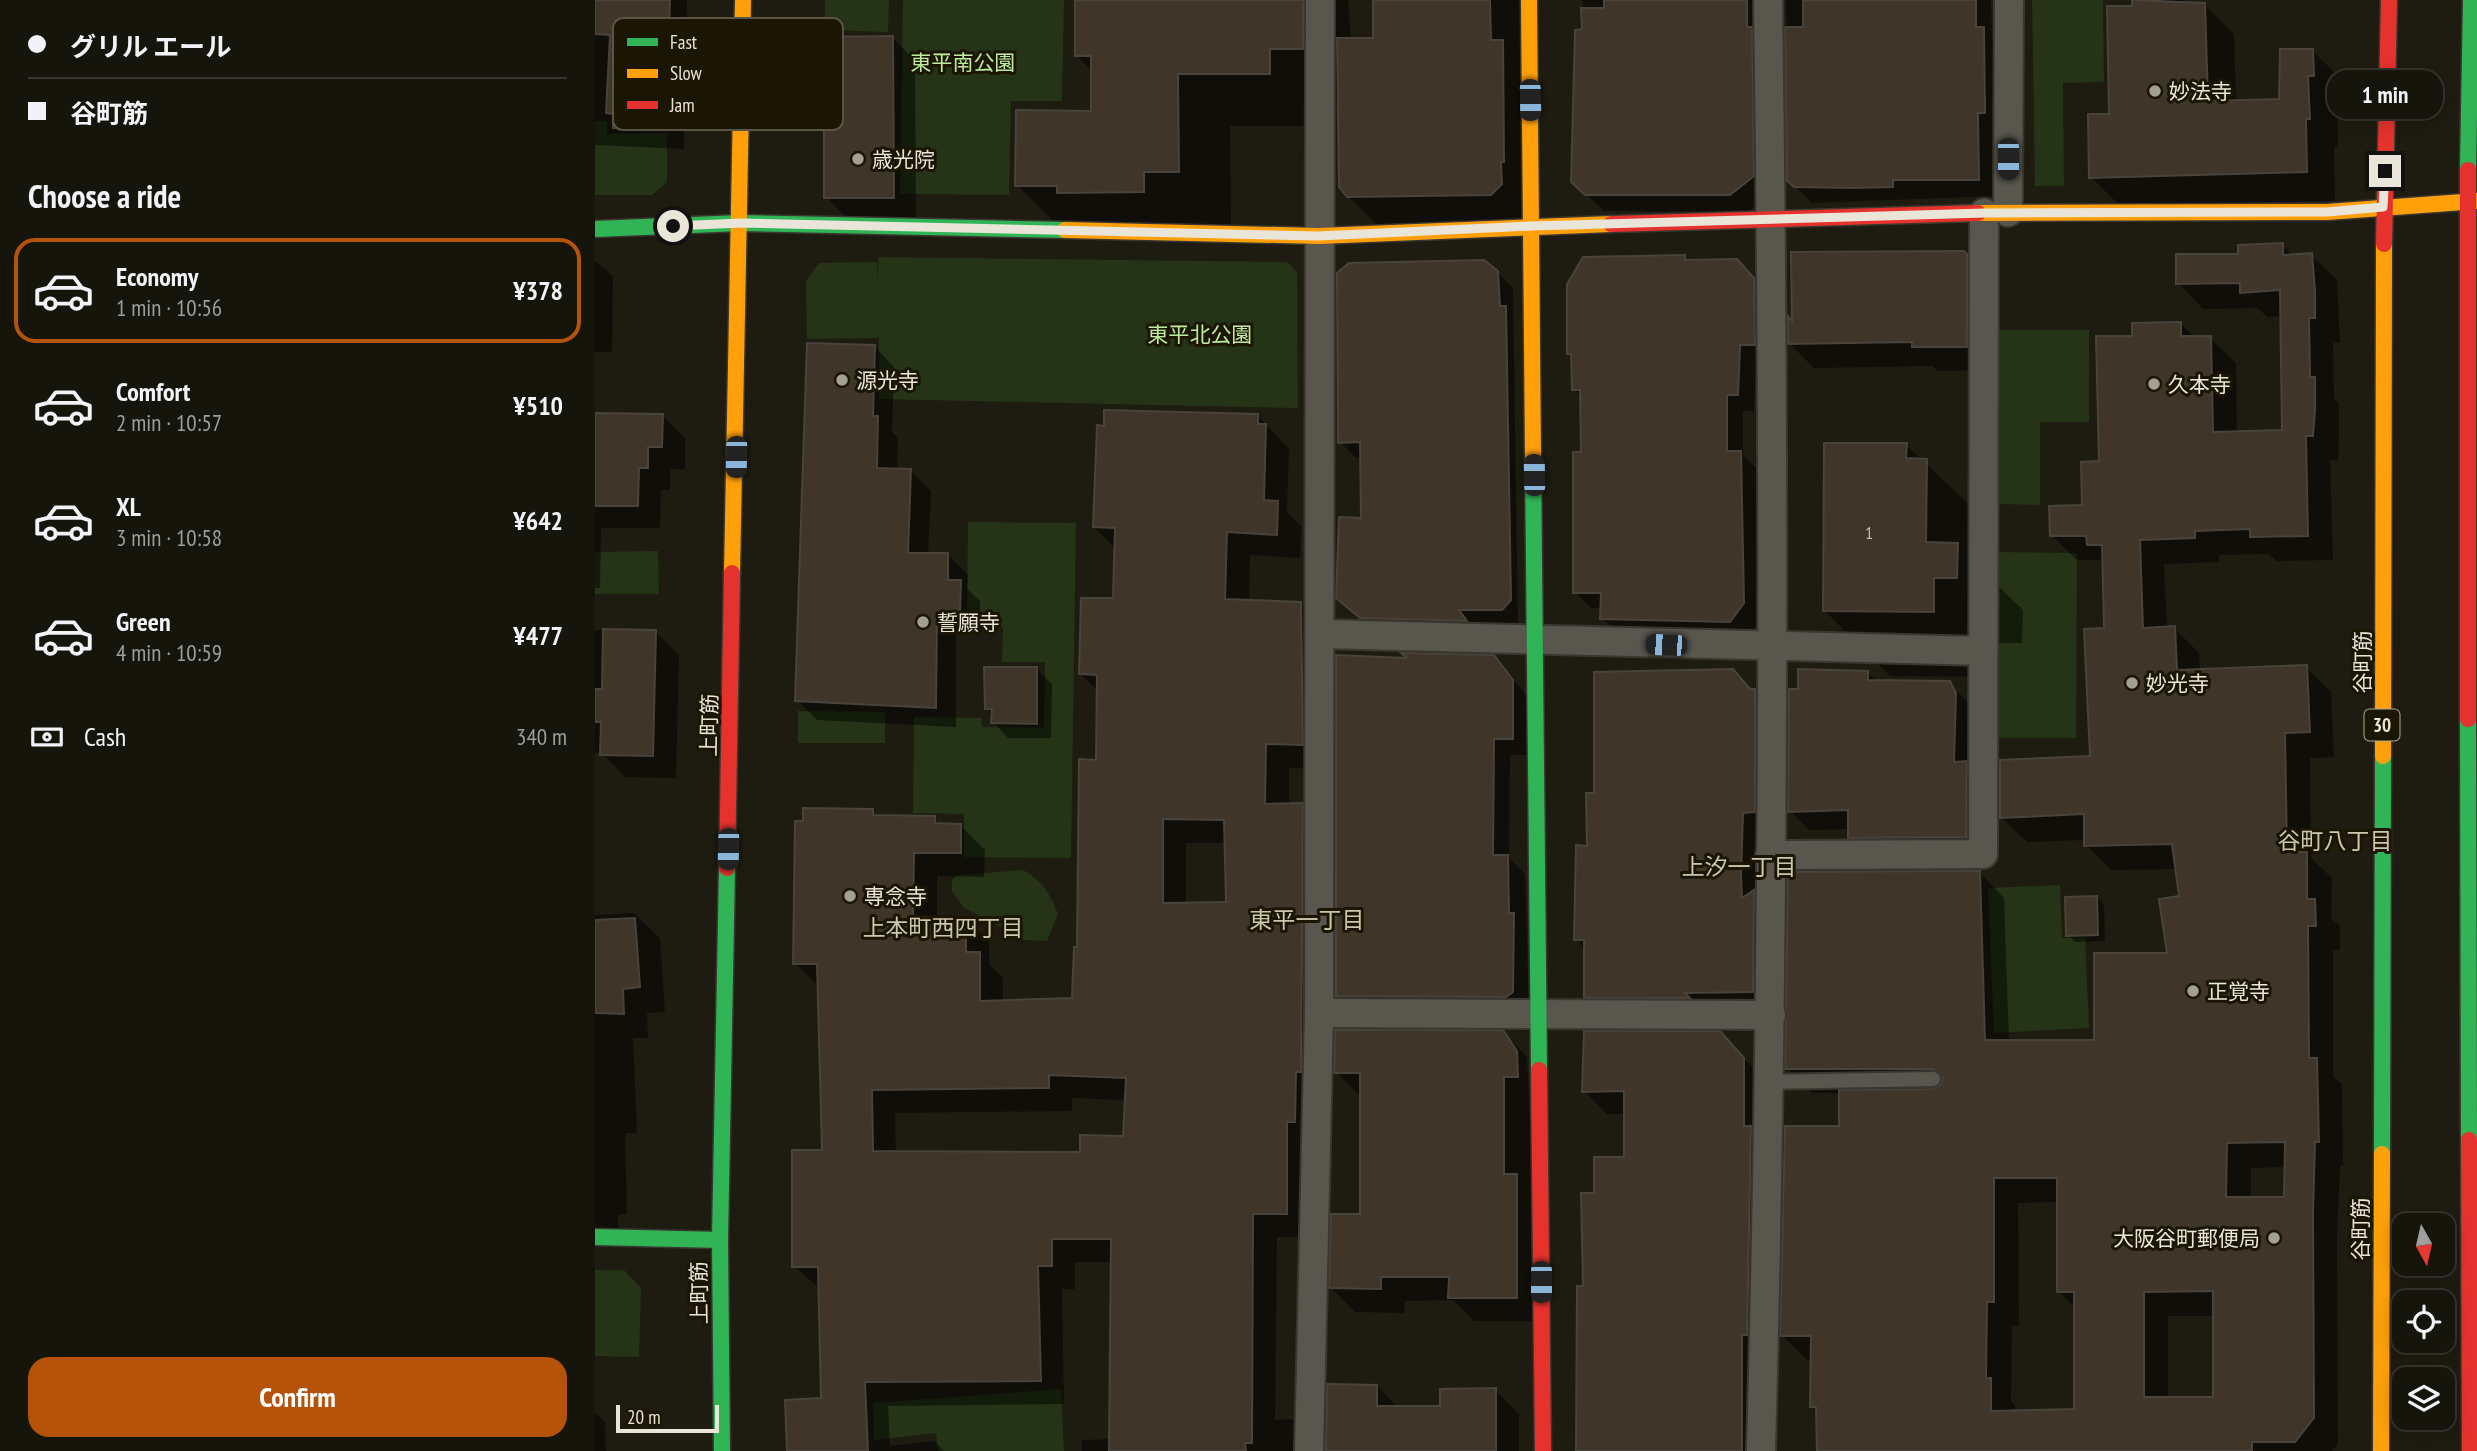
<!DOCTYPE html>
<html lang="en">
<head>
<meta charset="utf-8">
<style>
  body { margin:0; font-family:"PT Sans Narrow","Noto Sans JP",sans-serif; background:#1f1e15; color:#f1f3f6; height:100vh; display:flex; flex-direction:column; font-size:26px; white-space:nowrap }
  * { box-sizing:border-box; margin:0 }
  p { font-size:23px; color:#9e9f9d }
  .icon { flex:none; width:38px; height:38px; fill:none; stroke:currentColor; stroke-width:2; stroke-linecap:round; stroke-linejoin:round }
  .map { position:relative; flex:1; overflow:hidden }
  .sheet { display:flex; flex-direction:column; background:#16150c; width:595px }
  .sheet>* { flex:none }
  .banner { display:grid; align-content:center; height:154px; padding:0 28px; background:#16150c }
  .needle { width:46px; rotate:172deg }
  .controls { position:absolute; left:1797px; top:1213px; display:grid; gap:14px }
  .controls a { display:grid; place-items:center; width:63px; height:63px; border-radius:14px; background:#16150c; box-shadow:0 4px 18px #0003,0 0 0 2px #35342d; font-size:35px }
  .scale { position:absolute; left:21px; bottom:18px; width:103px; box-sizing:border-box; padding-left:7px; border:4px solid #e9e6d9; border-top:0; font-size:19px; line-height:24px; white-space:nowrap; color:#e9e6d9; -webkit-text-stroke:5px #1b1603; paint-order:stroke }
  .end { position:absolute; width:32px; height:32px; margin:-16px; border:9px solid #e9e6d9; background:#111; box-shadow:0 0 0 4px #111 }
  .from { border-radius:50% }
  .bubble { position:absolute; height:49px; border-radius:21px; background:#16150c; box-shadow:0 4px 18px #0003,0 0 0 2px #35342d; font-size:23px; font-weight:600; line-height:49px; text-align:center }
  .car { position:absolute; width:21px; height:42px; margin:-21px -10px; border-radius:9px; box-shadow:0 0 5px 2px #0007; background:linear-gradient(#222 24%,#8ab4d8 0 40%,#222 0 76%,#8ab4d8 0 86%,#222 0) }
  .banner b { display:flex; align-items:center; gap:24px; height:66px; font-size:26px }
  .banner b+b { border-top:2px solid #35342d }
  .banner i { width:18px; height:18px; background:#f1f3f6 }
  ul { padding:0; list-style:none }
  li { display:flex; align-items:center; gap:21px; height:105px; margin:0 14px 10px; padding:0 14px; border:4px solid transparent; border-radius:21px }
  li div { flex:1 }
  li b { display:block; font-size:26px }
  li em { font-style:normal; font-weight:600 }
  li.on { border-color:#b45309 }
  li>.icon { width:63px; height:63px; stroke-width:1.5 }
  h2 { padding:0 28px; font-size:32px; line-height:84px }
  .pay { display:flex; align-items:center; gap:18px; height:77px; padding:0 28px; font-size:26px }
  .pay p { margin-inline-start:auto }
  .action { display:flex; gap:14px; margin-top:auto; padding:14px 28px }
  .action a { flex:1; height:80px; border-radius:21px; background:#b45309; color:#fff; font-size:28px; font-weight:600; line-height:80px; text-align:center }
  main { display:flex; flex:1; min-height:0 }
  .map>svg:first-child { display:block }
  .green { fill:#253316 }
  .shadow { fill:#0007; fill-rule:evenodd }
  .building { fill:#3f3529; stroke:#48433b; stroke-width:2; fill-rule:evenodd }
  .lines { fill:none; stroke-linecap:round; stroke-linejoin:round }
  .lane-casing { stroke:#39372f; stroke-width:18 }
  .street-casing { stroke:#39372f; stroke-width:32 }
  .fast-casing { stroke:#39372f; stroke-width:19 }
  .slow-casing { stroke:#39372f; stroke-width:19 }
  .jam-casing { stroke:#39372f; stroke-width:19 }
  .lane { stroke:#58564d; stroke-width:14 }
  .street { stroke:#58564d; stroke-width:28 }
  .fast { stroke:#30b455; stroke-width:16 }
  .slow { stroke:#ff9f0a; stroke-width:16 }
  .jam { stroke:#e5322d; stroke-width:16 }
  .route { stroke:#e9e6d9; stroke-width:9 }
  .poi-dot { fill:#a29f93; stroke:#1b1603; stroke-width:2.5 }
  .labels { text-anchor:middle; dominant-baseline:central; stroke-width:6; stroke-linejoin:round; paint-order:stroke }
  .number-label { font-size:18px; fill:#bebaad }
  .shield { fill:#1b1603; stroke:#aba899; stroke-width:2 }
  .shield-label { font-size:19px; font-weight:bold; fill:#e9e6d9 }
  .park-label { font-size:21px; fill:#beea9c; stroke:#1b1603 }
  .poi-label { font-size:21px; fill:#e9e6d9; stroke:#1b1603; text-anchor:start }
  .street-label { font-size:21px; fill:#e9e6d9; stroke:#1b1603 }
  .neighbourhood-label { font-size:23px; fill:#ccc6ac; stroke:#1b1603 }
  .key { fill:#1b1603; stroke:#595443; stroke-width:2 }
  .key-label { font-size:19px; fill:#e9e6d9 }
</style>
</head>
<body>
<main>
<section class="sheet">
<div class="banner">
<b><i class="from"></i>グリル エール</b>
<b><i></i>谷町筋</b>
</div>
<h2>Choose a ride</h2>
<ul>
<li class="on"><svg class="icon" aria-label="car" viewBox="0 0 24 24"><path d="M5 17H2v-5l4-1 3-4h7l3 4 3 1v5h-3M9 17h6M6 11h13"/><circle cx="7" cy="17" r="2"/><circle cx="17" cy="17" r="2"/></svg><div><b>Economy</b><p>1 min · 10:56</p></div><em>¥378</em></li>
<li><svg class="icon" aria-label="car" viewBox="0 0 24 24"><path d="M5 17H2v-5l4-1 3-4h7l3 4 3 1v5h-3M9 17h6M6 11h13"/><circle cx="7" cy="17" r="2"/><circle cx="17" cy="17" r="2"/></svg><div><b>Comfort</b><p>2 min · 10:57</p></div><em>¥510</em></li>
<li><svg class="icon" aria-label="car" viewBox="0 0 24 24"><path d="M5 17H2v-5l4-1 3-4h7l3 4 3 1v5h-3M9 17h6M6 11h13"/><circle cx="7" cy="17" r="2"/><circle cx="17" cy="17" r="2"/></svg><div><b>XL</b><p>3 min · 10:58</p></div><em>¥642</em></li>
<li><svg class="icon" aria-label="car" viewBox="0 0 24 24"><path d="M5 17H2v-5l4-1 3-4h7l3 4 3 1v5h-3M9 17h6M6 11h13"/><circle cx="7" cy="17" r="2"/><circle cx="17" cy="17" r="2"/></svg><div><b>Green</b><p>4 min · 10:59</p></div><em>¥477</em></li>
</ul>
<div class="pay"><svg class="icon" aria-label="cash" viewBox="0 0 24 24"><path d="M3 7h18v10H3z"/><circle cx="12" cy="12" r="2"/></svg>Cash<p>340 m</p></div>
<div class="action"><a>Confirm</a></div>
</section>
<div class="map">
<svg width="1882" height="1451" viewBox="0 0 1882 1451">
  <rect width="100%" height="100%" fill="#1e1c10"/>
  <g class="green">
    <polygon points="230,0 294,0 293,32 230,30"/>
    <polygon points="308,0 469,0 467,101 416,101 414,195 305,194"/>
    <polygon points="1437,0 1508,0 1509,82 1468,83 1469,186 1440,186"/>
    <polygon points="0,121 12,121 12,134 72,133 72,182 57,195 0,195"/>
    <polygon points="283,257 692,262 702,272 703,408 284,399 284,338 212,339 211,281 224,263 282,262 283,281"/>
    <polygon points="1402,330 1494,330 1494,422 1445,422 1445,505 1402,504"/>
    <polygon points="373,522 481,523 476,858 369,857 369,814 318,813 319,717 386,718 387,727 449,728 450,662 407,662 408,627 393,626 393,616 372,616"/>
    <polygon points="63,551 64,594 0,594 0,552"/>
    <polygon points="1404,552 1482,553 1481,738 1403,738"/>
    <polygon points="203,711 290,712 290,743 203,743"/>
    <path d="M428 870C447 880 455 894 463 914L452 941 430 940 368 907 357 891V880L363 875Z"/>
    <polygon points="1465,885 1467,938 1490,937 1494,1028 1399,1033 1393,888"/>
    <polygon points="0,1270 29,1270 46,1288 44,1357 0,1356"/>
    <polygon points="466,1389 469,1451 343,1451 341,1433 279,1440 278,1403"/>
  </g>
  <g class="shadow">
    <polygon points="0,0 92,0 89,149 0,145"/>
    <polygon points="481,0 753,0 756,40 780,40 779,0 930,0 943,221 790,233 753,196 744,101 727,101 727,126 635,126 636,224 475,238 422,185 497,113 497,71 482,56"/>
    <polygon points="988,0 1189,0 1175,8 1175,193 1153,212 1009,211 977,181"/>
    <polygon points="1191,0 1396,0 1397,38 1406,46 1400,196 1217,203 1194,180"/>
    <polygon points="1539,0 1590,0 1595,5 1610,5 1639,34 1641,102 1686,100 1718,51 1747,80 1747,105 1742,105 1743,147 1739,147 1740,201 1525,206 1496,177 1516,116"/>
    <polygon points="298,38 320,61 321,219 253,219 231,197 231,127 222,119"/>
    <path d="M1687 245 1698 256 1716 255 1742 280 1745 343H1738L1739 399 1744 404V436L1743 461 1735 460 1738 560 1682 561 1674 554 1624 555V562L1569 564 1572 628H1579L1604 653 1605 671 1711 667 1736 692 1739 757 1715 758 1716 858 1737 878 1736 918 1745 926V950H1738V1076L1747 1084 1748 1166H1745L1742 1239 1743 1444 1737 1451H1224L1223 1413 1217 1406V1360H1212L1187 1335 1245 1128 1246 1093H1217L1192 1068 1384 872 1409 898 1414 1042 1501 1041 1574 955 1586 898 1582 869 1516 870 1491 845V840L1432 842 1406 817 1497 757 1511 630 1509 560H1482L1456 535 1489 507 1505 463 1539 337 1586 324 1600 338H1615L1641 363 1642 433 1689 431 1687 316 1672 317 1663 308 1608 309 1583 283 1645 255ZM1691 1167V1198H1656V1168ZM1464 1202V1291L1480 1308 1481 1410 1420 1412V1405L1416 1401 1417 1326H1424L1423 1203ZM1573 1316H1620V1398H1573Z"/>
    <polygon points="1369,253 1396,280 1396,370 1343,371 1338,366 1219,368 1195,344 1199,325"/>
    <polygon points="1089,257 1094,262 1158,277 1175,297 1176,361 1161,361 1159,411 1148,411 1148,455 1162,469 1165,620 1152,638 1024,635 1007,618 1007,608 996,608 980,592 987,398 979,389 978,357 974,353"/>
    <polygon points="0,261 18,276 17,352 0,352"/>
    <polygon points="902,272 918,288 923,625 782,633 743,598 767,520 767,458 761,458 745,442"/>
    <polygon points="279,346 299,367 297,432 303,438 302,470 316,471 336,491 333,555 353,555 373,575 372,589 385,601 384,632 361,632 361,727 222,720 202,700"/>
    <polygon points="0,415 67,415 90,438 90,469 75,469 75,490 66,490 65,528 6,528 5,588 0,588"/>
    <path d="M663 416 694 449 692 512 706 526 705 558 655 555 654 602 706 604 730 628 731 768H694V805H707L731 829 715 1237H682L680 1420 697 1419 721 1443 722 1451H487V1440L516 1439 518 1262H480V1289H467L469 1404 293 1406 295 1446 339 1441 349 1451H194L228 1400 226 1290 199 1266 228 1152 225 988 200 963 277 811 283 817 339 818 346 825 366 826 390 850 389 877 342 876V918H370L394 942V964L408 978V1002L479 1000 503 762 504 692 485 674 520 600 521 549 499 527ZM591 843H631L632 904H591ZM477 1098 531 1100 529 1137 486 1154 301 1153 300 1113 477 1111Z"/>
    <polygon points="1311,445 1397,526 1396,579 1428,610 1427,643 1404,643 1404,677 1295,676 1229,610"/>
    <polygon points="0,630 61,632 84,655 81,778 30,777 7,753 0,753"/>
    <polygon points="898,657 935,699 934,755 915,755 914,858 930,874 934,1010 759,1013 742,996 815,660"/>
    <polygon points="442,669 457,684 456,738 413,738 398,722 398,715 392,708"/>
    <polygon points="1137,671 1178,709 1176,1010 1009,1015 990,997 990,949 981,939 1001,795"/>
    <polygon points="1273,673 1282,682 1354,683 1373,702 1379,713 1389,856 1274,856 1255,837 1255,829 1214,830 1195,811"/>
    <polygon points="1502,898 1509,905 1510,941 1480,942 1473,935"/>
    <polygon points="39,913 65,938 70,1012 52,1013 53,1038 38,1038 42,1133 30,1133 32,1214 23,1215 23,1228 0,1229 0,915"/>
    <polygon points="908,1032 932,1057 946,1321 879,1321 858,1300 810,1301 809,1313 760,1312 736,1288 767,1216 765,1096 741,1072"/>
    <polygon points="1148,1057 1171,1082 1170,1451 983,1451 989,1288 1000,1195 1031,1159 1031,1114 1012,1114 989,1091"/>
    <polygon points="782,1386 803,1408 846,1407 900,1390 924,1414 924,1451 732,1451"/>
    <polygon points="0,1412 10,1422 11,1451 0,1451"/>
  </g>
  <g class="building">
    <polygon points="0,0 75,0 71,130 18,128 18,114 11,113 15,35 0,34"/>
    <polygon points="480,0 708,0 708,49 675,49 675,74 583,74 584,172 549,172 549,192 462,193 462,186 420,186 421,110 496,111 496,56 480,56"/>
    <polygon points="778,0 895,0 896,40 908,40 909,162 906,162 907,184 896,195 752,197 744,187 742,38 778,38"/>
    <polygon points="1009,0 1152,0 1152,27 1157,27 1159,176 1135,195 990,195 976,182 980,30 987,29 986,8 1009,8"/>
    <polygon points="1208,0 1381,0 1381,27 1389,27 1390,113 1383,113 1384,180 1298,180 1298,187 1258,188 1199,187 1192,181 1190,27 1208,27"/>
    <polygon points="1537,0 1610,3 1613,101 1684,99 1685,49 1718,49 1719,76 1713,76 1715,119 1711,119 1712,172 1494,178 1493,114 1514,114 1512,6 1537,6"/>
    <polygon points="298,36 299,198 229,198 229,119 220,119 219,37"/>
    <path d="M1688 243V255L1717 253 1720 291V318H1714L1715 377H1720V410L1718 436H1711L1713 536 1655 537V529L1600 531V538L1545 540 1548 628 1580 626 1582 670 1712 665 1715 732 1690 733 1692 852H1712V899H1720L1721 926H1713L1714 1058H1722L1724 1142H1720L1718 1213 1719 1418 1700 1442H1657V1451H1222L1221 1407H1215L1216 1336H1185L1190 1126H1244V1090L1338 1089 1346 1084 1348 1078 1338 1069H1190L1193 872 1385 871 1390 1040H1499V953H1572L1564 899 1584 896 1577 844 1489 846V814L1405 818V760L1495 756 1489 629 1509 628 1507 545H1492L1491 536H1455L1454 506 1487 505 1486 462 1504 461 1501 336H1537V323L1586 322V336H1616L1618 432 1687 430 1685 290 1645 293V283L1581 284V254H1643V245ZM1690 1142 1689 1197H1631L1632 1143ZM1399 1178H1462V1292H1479V1409L1396 1411V1378H1391L1392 1302H1399ZM1618 1291V1397H1549V1292Z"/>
    <polygon points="1369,251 1372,254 1372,347 1317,347 1317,342 1193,344 1193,316 1197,321 1196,252"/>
    <polygon points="1090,255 1090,260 1142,259 1159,278 1160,345 1145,345 1143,395 1132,395 1132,451 1146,451 1149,603 1135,622 1005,619 1006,593 978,593 978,452 986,452 985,390 977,390 976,354 972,354 972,284 988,257"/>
    <polygon points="889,260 903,271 905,306 911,306 916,600 907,610 864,610 872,621 765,618 741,598 744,517 766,518 765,442 743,443 742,273 754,263"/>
    <polygon points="212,343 280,345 278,416 283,416 282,468 316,469 313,553 353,553 353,580 366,580 365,613 342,613 341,708 200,701"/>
    <path d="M509 410 663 414V424H671L669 500 683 501 682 535 632 532 630 599 706 602 708 745 671 744 670 804 708 803 706 1072H701L700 1122H692V1214H658L657 1443H650L651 1451H514L516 1239H457V1266H443L446 1381 270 1382 273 1451H192L190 1400 226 1398 223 1267H197V1150H227L222 964H198L200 821H208V808L278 809V815L340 816V823L366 824V853H319L318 917H371V952H385V1001L477 998 479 947H482L484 759 501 760 502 675 484 674 486 598H518L520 528 498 527 502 425 509 426ZM568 819 629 820 631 902 568 903ZM454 1075 531 1078 528 1136 485 1135V1152L278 1151 277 1090 454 1088Z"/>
    <polygon points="0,413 68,414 67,447 53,447 53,468 44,468 43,506 0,506"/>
    <polygon points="1229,443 1312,443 1311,458 1332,459 1331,542 1363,543 1362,578 1339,578 1339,612 1228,611"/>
    <polygon points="8,629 61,630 58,756 5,755 6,722 0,722 0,689 7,689"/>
    <polygon points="806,653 899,655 918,680 918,739 899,739 898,855 913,855 914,913 919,913 918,992 911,997 741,996 741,655 812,658"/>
    <polygon points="389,667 442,667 442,724 396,723 397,709 390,709"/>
    <polygon points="1138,669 1155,689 1160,689 1160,812 1148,813 1146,874 1147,898 1159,890 1158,992 1090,993 1095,998 989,998 989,940 979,940 981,845 992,846 991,793 999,793 999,672"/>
    <polygon points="1203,669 1273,671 1273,680 1355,681 1361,693 1359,762 1372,761 1371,837 1253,838 1253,810 1193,812 1194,689 1203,689"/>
    <polygon points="1502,896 1503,935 1471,936 1470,897"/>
    <polygon points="40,918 45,987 28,989 29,1014 0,1013 0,920"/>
    <polygon points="740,1030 908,1030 922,1051 923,1077 909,1077 909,1174 922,1174 922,1298 853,1298 854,1277 786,1277 786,1289 734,1288 736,1214 765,1214 765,1073 739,1073"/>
    <polygon points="989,1031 1125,1031 1149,1058 1149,1126 1156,1126 1152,1335 1147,1335 1147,1451 981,1451 982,1286 988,1286 986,1193 999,1193 999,1157 1029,1157 1029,1091 987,1092"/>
    <polygon points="732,1384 782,1385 782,1406 845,1406 845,1389 901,1388 901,1451 731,1451"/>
  </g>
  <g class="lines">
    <defs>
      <polyline id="lane" points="1175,1082 1338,1079"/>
      <g id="street">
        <polyline points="1413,212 1414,0"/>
        <polyline points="726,634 1388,651"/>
        <polyline points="1175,855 1388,854 1389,213"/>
        <polyline points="724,1013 1176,1015"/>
        <polyline points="714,1451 724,1013 725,0"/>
        <path d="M1166 1451C1179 968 1180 484 1173 0"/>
      </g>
      <g id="fast">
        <polyline points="1873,170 1876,0"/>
        <polyline points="0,229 146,223 470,230"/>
        <polyline points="938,459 944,1070"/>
        <polyline points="1873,719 1874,1140"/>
        <polyline points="1787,1154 1788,756"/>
        <polyline points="0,1237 125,1240"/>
        <polyline points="127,1451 125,1240 132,868"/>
      </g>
      <g id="slow">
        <polyline points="934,0 938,459"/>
        <polyline points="1383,213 1732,212 1882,201"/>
        <polyline points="470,230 724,236 1016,224"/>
        <polyline points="137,573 148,0"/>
        <polyline points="1788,756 1789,244"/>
        <polyline points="1786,1451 1787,1154"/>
      </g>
      <g id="jam">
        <polyline points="1016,224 1383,213"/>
        <polyline points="1789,244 1794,0"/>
        <polyline points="1873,719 1873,170"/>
        <polyline points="132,868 137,573"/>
        <polyline points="944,1070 948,1451"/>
        <polyline points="1874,1140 1875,1451"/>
      </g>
    </defs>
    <use href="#lane" class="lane-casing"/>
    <use href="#street" class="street-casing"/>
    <use href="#fast" class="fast-casing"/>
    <use href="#slow" class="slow-casing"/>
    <use href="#jam" class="jam-casing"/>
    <use href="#lane" class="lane"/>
    <use href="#street" class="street"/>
    <use href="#fast" class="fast"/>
    <use href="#slow" class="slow"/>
    <use href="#jam" class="jam"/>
  </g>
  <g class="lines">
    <polyline class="route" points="78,226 146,223 723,236 937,226 1390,213 1732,212 1788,207 1790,171"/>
  </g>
  <g class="poi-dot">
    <circle cx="1560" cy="91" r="7"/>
    <circle cx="263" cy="159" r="7"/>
    <circle cx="247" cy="380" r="7"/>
    <circle cx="1559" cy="384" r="7"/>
    <circle cx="328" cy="622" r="7"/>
    <circle cx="1537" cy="683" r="7"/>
    <circle cx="255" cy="896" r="7"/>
    <circle cx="1598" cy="991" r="7"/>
    <circle cx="1679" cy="1238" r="7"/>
  </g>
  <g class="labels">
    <g class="number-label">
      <text x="1274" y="532">1</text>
    </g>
    <rect class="shield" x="1769.5" y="709.5" width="35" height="31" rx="5"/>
    <g class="shield-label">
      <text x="1787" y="725">30</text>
    </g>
    <g class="park-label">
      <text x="368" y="62">東平南公園</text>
      <text x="605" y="334">東平北公園</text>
    </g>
    <g class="poi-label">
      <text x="1574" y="91">妙法寺</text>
      <text x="277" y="159">歳光院</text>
      <text x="261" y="380">源光寺</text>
      <text x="1573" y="384">久本寺</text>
      <text x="342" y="622">誓願寺</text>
      <text x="1551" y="683">妙光寺</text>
      <text x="269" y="896">専念寺</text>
      <text x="1612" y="991">正覚寺</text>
      <text x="1665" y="1238" text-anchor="end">大阪谷町郵便局</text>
    </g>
    <g class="street-label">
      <text transform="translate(1767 662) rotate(-90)">谷町筋</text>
      <text transform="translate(114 725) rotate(-89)">上町筋</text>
      <text transform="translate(1765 1229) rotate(-90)">谷町筋</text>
      <text transform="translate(104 1293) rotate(-91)">上町筋</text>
    </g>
    <g class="neighbourhood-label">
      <text x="1740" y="840">谷町八丁目</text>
      <text x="1144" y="866">上汐一丁目</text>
      <text x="712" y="919">東平一丁目</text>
      <text x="348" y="927">上本町西四丁目</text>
    </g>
  </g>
  <rect x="18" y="18" width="230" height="112" rx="10" class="key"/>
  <rect x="32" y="38" width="31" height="8" fill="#30b455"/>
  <rect x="32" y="69" width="31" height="9" fill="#ff9f0a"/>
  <rect x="32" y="101" width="31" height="8" fill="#e5322d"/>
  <g class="key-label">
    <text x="75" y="49">Fast</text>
    <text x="75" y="80">Slow</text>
    <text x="75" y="112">Jam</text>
  </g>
</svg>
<div class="controls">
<a><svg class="needle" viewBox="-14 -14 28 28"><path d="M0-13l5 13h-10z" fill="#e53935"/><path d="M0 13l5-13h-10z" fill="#9e9f9d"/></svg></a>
<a><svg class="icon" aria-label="locate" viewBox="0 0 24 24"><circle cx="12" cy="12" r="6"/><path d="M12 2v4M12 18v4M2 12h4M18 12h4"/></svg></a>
<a><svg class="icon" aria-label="layers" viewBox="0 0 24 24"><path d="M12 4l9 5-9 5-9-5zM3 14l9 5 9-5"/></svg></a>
</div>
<div class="scale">20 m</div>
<i class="end from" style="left:78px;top:226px"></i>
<i class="end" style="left:1790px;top:171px"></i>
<div class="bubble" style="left:1732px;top:70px;width:116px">1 min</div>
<i class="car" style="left:935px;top:100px;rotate:179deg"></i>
<i class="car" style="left:1413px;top:159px;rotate:180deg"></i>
<i class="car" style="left:141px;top:457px;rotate:181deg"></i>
<i class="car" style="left:939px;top:475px;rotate:359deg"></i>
<i class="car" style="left:1071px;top:645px;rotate:272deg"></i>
<i class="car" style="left:133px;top:849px;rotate:181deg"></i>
<i class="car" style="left:946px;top:1282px;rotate:180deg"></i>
</div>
</main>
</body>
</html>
